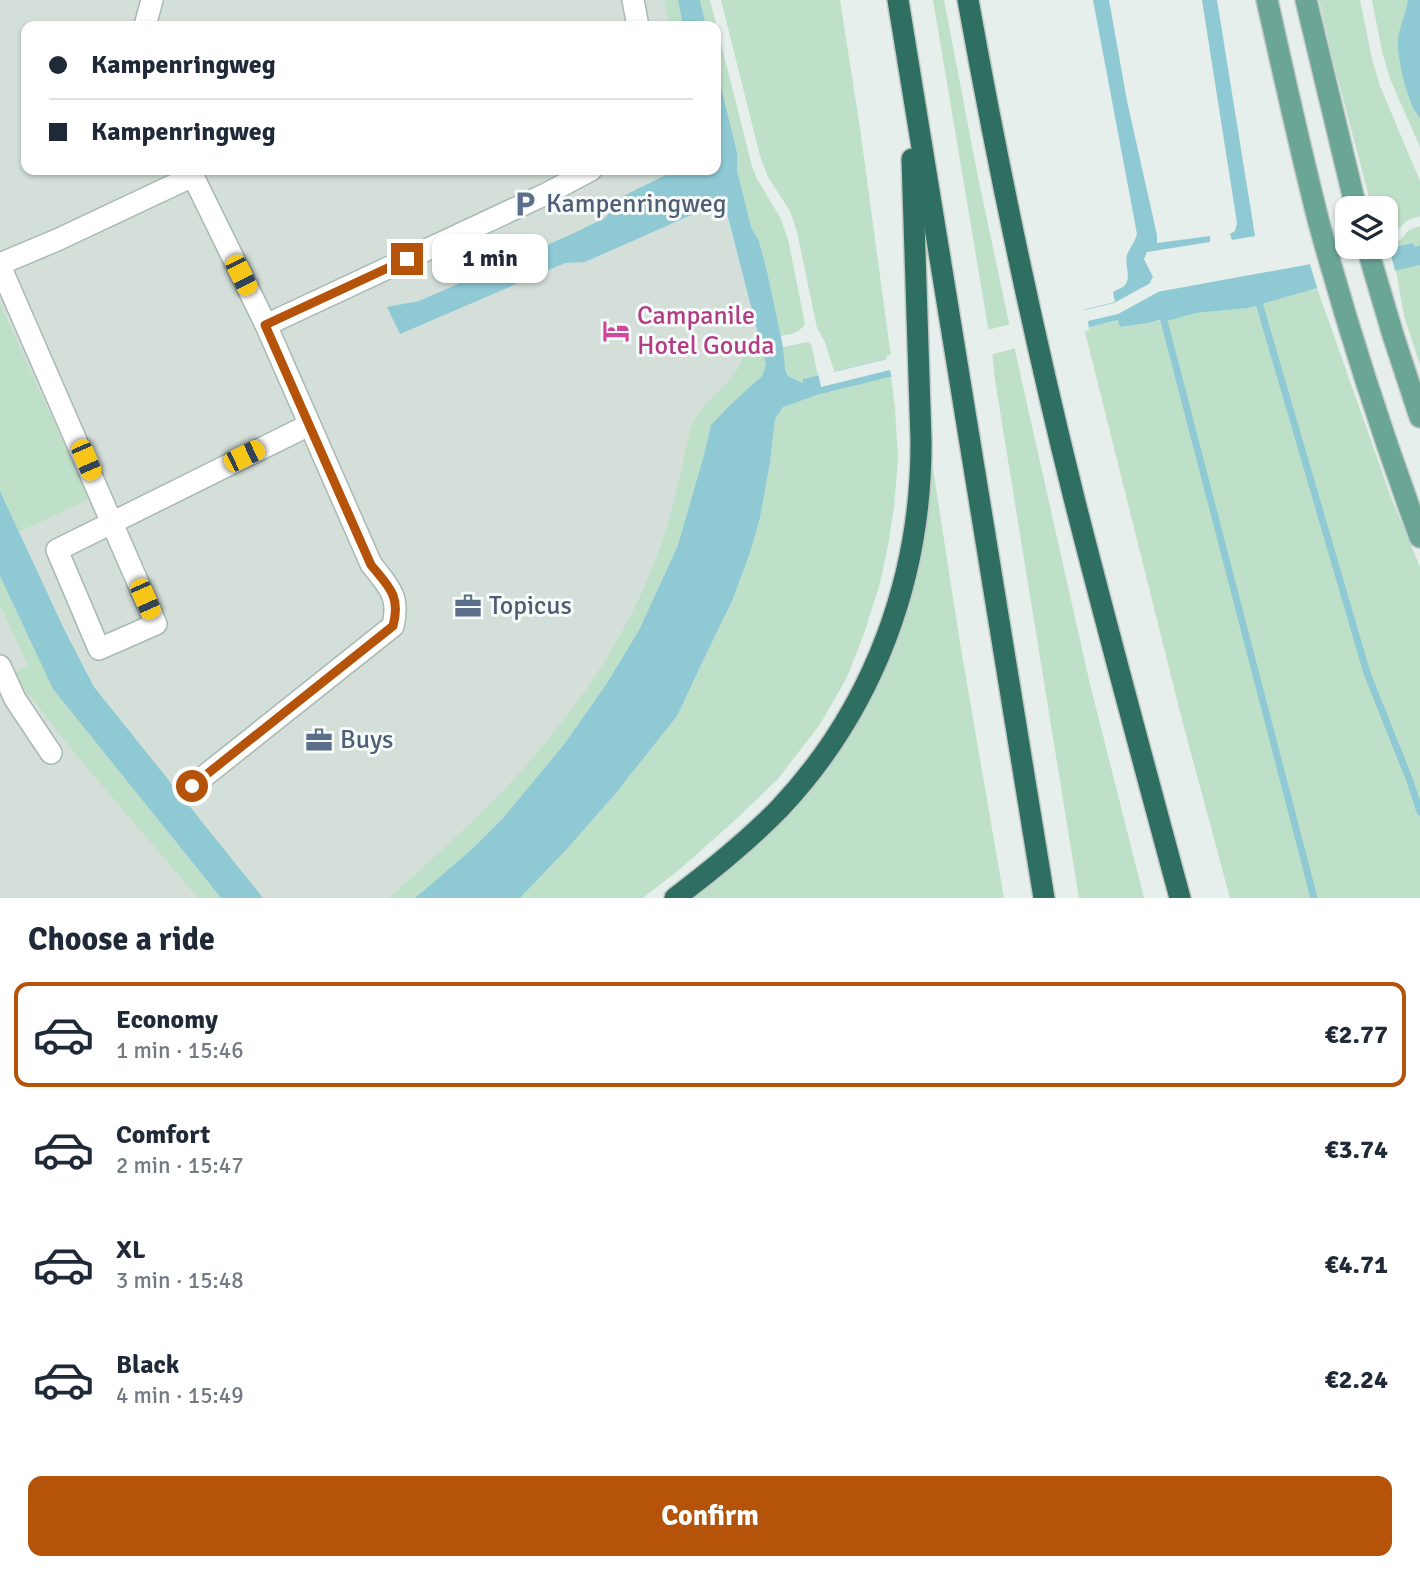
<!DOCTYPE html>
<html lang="en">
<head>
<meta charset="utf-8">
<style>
  body { margin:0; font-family:Signika,sans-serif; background:#f2f2f3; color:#1f2937; height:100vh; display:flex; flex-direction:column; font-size:26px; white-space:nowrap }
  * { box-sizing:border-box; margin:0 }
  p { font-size:23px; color:#747a83 }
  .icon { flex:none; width:38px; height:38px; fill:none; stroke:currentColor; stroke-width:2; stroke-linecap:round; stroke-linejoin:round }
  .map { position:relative; height:898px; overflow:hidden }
  .drawer { display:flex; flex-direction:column; background:#fff; flex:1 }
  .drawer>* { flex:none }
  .banner { position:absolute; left:21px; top:21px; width:700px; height:154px; border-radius:14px; box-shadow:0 2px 5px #0004; display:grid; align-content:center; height:154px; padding:0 28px; background:#fff }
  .tools { position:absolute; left:1335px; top:196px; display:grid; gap:14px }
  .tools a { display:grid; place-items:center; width:63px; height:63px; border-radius:14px; background:#fff; box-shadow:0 2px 5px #0004; font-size:35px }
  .end { position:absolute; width:32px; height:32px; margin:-16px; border:9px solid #b45309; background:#fff; box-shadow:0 0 0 4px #fff }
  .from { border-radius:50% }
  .bubble { position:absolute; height:49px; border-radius:14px; background:#fff; box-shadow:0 2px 5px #0004; font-size:23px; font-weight:700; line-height:49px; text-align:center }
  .car { position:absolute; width:21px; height:42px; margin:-21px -10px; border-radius:9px; box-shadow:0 0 5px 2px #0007; background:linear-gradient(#f5c518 24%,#345 0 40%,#f5c518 0 76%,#345 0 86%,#f5c518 0) }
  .banner b { display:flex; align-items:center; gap:24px; height:66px; font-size:26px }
  .banner b+b { border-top:2px solid #e0e1e3 }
  .banner i { width:18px; height:18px; background:#1f2937 }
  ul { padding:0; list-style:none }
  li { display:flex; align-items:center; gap:21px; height:105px; margin:0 14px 10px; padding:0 14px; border:4px solid transparent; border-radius:14px }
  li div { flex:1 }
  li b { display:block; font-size:26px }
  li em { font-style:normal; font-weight:700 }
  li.on { border-color:#b45309 }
  li>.icon { width:63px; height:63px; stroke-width:1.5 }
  h2 { padding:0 28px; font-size:32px; line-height:84px }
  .button { display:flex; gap:14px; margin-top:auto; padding:14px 28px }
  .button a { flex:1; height:80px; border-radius:14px; background:#b45309; color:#fff; font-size:28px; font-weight:700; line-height:80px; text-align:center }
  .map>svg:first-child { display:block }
  .built { fill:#d4dfda }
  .green { fill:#bfe0c8 }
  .water { fill:#8ec9d4 }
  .pier { fill:#e6efeb }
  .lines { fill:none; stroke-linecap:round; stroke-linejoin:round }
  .stream { stroke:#8ec9d4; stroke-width:7 }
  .minor-casing { stroke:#a8b8b2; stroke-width:24 }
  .major-casing { stroke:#c2cac8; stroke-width:24 }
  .highway-casing { stroke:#c2cac8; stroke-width:24 }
  .minor { stroke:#fff; stroke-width:21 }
  .major { stroke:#6aa596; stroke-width:21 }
  .highway { stroke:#2f6f62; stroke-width:21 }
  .route { stroke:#b45309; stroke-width:9 }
  .labels { text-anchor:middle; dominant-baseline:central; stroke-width:6; stroke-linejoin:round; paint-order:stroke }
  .service-label { font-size:26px; fill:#4e5e75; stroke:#f7fbf9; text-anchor:start }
  .hotel-label { font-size:26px; fill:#b23c85; stroke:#f7fbf9; text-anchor:start }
</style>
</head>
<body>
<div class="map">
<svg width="1420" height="898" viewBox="0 0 1420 898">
  <rect width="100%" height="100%" fill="#e6efeb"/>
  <polygon class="built" points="0,0 678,0 683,26 26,26 26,170 715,170 766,365 704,455 678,545 607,683 415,898 0,898"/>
  <g class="green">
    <polygon points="664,0 678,0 683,26 669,26"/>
    <path d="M700 0H710L752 166 757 179 780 217 788 239 805 324C799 333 791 334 780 336L767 271 759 241 751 228 737 170V152L716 66V26H706Z"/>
    <polygon points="721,0 840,0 860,128 891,357 834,371 825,342 817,328 797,232 790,211 768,177 760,156"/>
    <polygon points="933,0 944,0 978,177 1010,328 989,333"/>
    <polygon points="1319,0 1360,0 1372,59 1380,86 1420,181 1420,216 1408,220 1391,235 1386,236 1386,208 1372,208 1333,61"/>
    <polygon points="1372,0 1408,0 1415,113 1420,118 1420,147 1390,79 1382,51"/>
    <polygon points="1420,226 1420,245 1415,247 1413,243 1389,248 1389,245 1400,240 1409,230"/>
    <polygon points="1420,265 1420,365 1404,316 1396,270"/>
    <polygon points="1317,288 1391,497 1420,567 1420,898 1230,898 1181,716 1084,328 1119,320 1121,327 1149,323 1196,313 1249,308"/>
    <polygon points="0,304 89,499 19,532 0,491"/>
    <polygon points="807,342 811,344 818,375 803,379 803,383 788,376 784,366 783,347"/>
    <polygon points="1014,346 1089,680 1144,898 1079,898 995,380 992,351"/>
    <path d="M763 352 766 365 762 376 730 405 711 425 704 455 678 545 639 630 607 683 565 743 503 818 471 850 415 898H389C435 856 482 815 523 769 577 708 625 639 654 563 666 533 674 502 681 471 685 454 687 436 694 420 708 397 735 384 743 357Z"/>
    <polygon points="891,376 895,408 898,459 894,506 889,541 880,583 865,631 847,677 821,723 778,779 733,822 679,870 643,898 520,898 567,849 616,793 677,716 703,661 732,601 750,553 760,518 770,463 775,419 780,409 785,405 806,398"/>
    <path d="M931 456 960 643 1004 898H692C714 878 737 858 760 838 771 828 785 818 795 806 854 740 904 643 920 556 927 523 929 490 931 456Z"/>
    <polygon points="0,576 53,689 220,898 198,898 72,750 13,674 28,665 0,605"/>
  </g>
  <g class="water">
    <polygon points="678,0 700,0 706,26 683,26"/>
    <path d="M1093 0H1109L1127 101 1157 235V243L1210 236V242L1147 252 1144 259 1153 277 1150 282 1157 292 1311 264 1413 243 1415 247 1420 245V265L1317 288 1249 308 1196 313 1171 320 1163 319 1149 323 1120 327 1118 320 817 395 783 407 775 419 770 463 760 518 750 553 732 601 703 661 677 716 616 793 567 849 520 898H415L471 850 503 818 565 743 607 683 639 630 678 545 704 455 711 425 730 405 762 376 766 365 725 206 698 212 585 262 565 263 400 334 387 307 419 301 572 234 605 218 613 209V201L676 170H716V66L737 152V170L751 227 759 241 767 271 783 347 785 369 788 376 803 383V379L1115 302 1113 292C1116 290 1119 289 1123 287 1133 279 1124 265 1127 255 1130 247 1135 242 1137 234Z"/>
    <polygon points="1202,0 1217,0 1255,236 1232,240 1230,234 1235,231 1237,223"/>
    <path d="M1408 0H1420V118C1408 107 1396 54 1398 38 1400 25 1406 13 1408 0Z"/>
    <polygon points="0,491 63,627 94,687 263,898 221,898 53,689 0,576"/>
  </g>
  <g class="pier">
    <polygon points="1388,244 1396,274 1318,291 1309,261 1377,247 1386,247 1386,245"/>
    <polygon points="1154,281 1160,291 1118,314 1088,321 1089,330 1086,331 892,379 890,370 821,387 818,372 833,368 834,372 887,359 886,356 1007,325 1084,307 1085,310 1114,303"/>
  </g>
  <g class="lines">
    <g class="stream">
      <polyline points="1257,296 1367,673 1410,781 1420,812"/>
      <polyline points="1162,313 1314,898"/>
    </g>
    <defs>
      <g id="minor">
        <polyline points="633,0 638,26"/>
        <polyline points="145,26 152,0"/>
        <polyline points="190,170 266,325 546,194 591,170"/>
        <polyline points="0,264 57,240 193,176"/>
        <polyline points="0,266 156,624 99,649 57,550 309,425"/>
        <polyline points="0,666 15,699 51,753"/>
        <path d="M192 786 393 626C400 596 389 587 371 564L266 325"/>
      </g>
      <g id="major">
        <path d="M1267 0C1284 75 1300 149 1319 223 1348 329 1382 434 1420 537"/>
        <polyline points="1306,0 1356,208"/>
        <polyline points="1367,247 1393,335 1420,417"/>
      </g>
      <g id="highway">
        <polyline points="898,0 1044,898"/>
        <path d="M968 0C998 167 1033 333 1074 498 1108 632 1144 765 1180 898"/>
        <path d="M675 898C712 870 748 841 780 808 874 708 922 577 921 440L912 159"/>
      </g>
    </defs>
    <use href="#minor" class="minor-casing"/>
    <use href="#major" class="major-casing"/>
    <use href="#highway" class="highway-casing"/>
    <use href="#minor" class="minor"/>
    <use href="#major" class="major"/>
    <use href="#highway" class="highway"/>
  </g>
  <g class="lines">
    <path class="route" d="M192 786 393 626C401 596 389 587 371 565L265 325 407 259"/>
  </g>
  <defs>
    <symbol id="parking-bare" viewBox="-9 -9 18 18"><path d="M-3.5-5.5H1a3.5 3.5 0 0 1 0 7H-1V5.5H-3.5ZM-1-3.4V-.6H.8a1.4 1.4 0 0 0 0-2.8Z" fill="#5c6f8a" stroke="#f7fbf9" stroke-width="2.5" paint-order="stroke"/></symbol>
    <symbol id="hotel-bare" viewBox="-9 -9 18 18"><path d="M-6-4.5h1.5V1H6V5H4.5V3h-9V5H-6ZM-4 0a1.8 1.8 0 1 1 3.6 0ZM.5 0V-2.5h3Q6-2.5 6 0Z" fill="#d1479c" stroke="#f7fbf9" stroke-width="2.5" paint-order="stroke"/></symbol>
    <symbol id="office-bare" viewBox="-9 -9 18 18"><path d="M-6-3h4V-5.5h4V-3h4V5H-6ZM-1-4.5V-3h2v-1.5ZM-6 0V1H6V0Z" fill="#5c6f8a" stroke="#f7fbf9" stroke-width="2.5" paint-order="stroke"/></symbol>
  </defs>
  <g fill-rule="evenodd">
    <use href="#parking-bare" x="506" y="185" width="38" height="38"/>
    <use href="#hotel-bare" x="597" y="312" width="38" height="38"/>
    <use href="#office-bare" x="449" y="587" width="38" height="38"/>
    <use href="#office-bare" x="300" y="721" width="38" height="38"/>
  </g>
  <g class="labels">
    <g class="service-label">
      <text x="546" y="204">Kampenringweg</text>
      <text x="489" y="606">Topicus</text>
      <text x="340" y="740">Buys</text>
    </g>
    <g class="hotel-label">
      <text x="637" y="316">Campanile<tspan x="637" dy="30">Hotel Gouda</tspan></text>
    </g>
  </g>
</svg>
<div class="tools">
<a><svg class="icon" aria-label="layers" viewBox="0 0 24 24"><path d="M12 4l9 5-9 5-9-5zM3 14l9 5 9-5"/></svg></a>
</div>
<i class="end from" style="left:192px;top:786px"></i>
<i class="end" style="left:407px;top:259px"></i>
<div class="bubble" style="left:432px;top:234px;width:116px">1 min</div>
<i class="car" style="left:241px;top:275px;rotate:154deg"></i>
<i class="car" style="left:244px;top:456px;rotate:64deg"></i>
<i class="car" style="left:86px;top:460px;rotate:157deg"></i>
<i class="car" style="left:145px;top:599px;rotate:156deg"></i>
<div class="banner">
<b><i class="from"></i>Kampenringweg</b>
<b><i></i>Kampenringweg</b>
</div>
</div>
<section class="drawer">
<h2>Choose a ride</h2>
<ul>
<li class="on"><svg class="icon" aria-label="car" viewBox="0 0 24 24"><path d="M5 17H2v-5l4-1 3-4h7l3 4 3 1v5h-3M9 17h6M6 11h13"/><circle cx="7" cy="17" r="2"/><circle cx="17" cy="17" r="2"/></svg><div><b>Economy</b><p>1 min · 15:46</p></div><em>€2.77</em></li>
<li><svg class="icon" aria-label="car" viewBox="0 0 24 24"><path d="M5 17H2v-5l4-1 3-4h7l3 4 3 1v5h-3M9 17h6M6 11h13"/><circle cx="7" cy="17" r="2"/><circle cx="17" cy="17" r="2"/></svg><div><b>Comfort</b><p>2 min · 15:47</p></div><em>€3.74</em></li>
<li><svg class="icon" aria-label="car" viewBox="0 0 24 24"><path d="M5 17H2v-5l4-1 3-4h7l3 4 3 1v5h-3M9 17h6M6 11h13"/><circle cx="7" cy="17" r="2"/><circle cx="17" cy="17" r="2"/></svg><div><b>XL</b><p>3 min · 15:48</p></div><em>€4.71</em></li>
<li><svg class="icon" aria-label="car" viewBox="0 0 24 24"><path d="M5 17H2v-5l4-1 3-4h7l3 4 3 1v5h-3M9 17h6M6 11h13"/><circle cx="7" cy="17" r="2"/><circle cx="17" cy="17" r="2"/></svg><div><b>Black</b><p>4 min · 15:49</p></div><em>€2.24</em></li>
</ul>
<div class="button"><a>Confirm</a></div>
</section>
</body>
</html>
